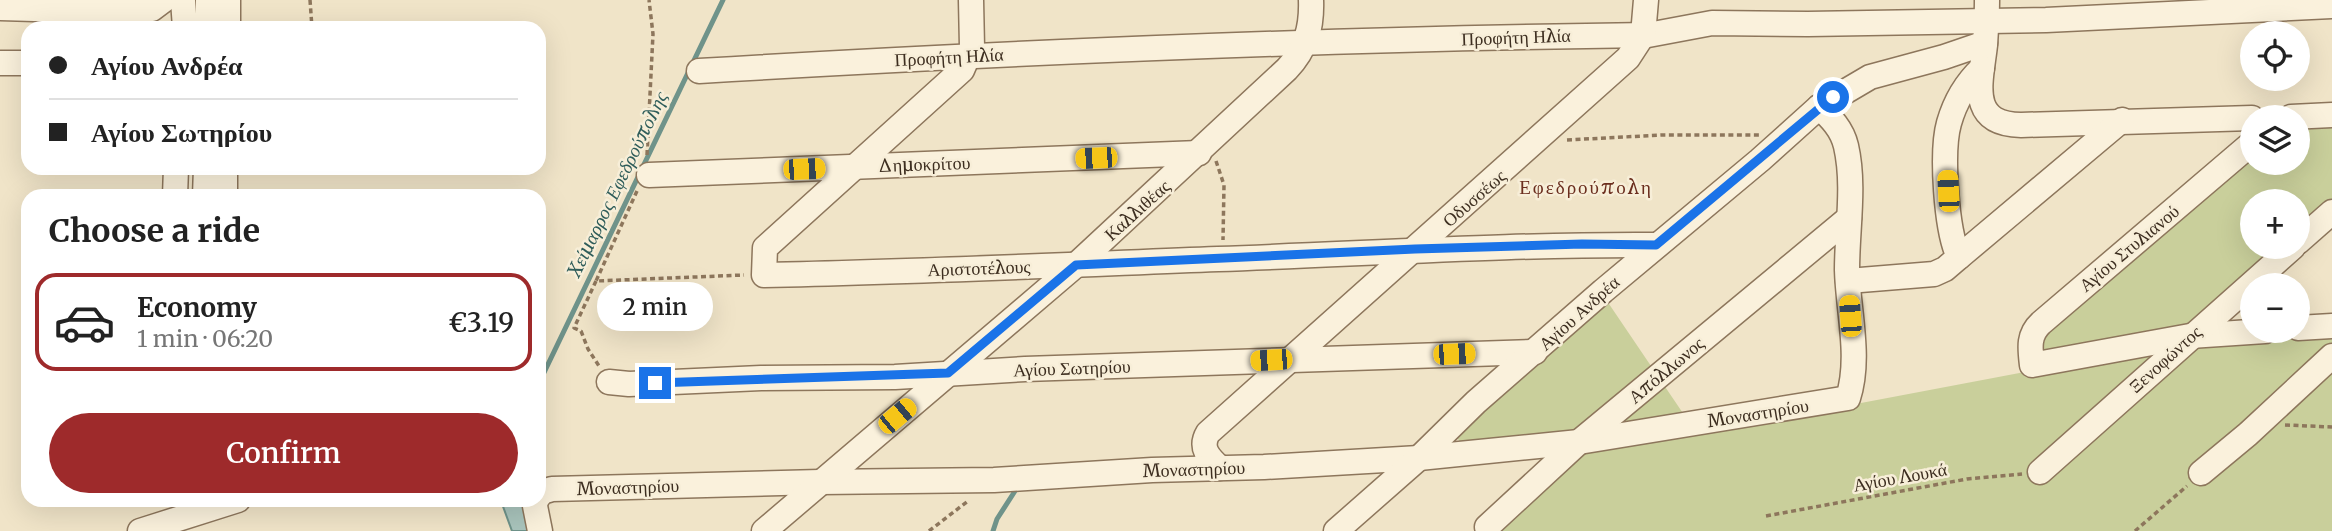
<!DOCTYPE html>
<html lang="en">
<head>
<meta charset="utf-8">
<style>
  body { margin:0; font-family:Merriweather,serif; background:#f6f6f6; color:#222; height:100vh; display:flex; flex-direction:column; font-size:26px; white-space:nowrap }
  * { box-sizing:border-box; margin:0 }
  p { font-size:23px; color:#767676 }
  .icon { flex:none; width:38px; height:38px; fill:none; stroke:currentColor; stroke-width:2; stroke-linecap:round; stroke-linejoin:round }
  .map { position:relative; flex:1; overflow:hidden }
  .panel { position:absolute; left:21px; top:189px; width:525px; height:318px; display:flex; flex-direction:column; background:#fff; border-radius:21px; box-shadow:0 7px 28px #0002 }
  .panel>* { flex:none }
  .guide { position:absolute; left:21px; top:21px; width:525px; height:154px; border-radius:21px; box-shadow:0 7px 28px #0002; display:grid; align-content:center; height:154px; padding:0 28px; background:#fff }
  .buttons { position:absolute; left:2240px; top:21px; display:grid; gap:14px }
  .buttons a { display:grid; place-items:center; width:70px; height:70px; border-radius:50%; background:#fff; box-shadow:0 7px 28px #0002; font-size:35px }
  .end { position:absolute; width:32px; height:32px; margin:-16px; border:9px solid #1a73e8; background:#fff; box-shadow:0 0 0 4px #fff }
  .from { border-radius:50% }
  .bubble { position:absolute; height:49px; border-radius:24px; background:#fff; box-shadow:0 7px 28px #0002; font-size:23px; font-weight:600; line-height:49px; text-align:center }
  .car { position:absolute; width:21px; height:42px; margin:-21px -10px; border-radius:9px; box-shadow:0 0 5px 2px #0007; background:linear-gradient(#f5c518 24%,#345 0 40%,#f5c518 0 76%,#345 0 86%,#f5c518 0) }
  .guide b { display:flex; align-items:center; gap:24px; height:66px; font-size:26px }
  .guide b+b { border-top:2px solid #e0e0e0 }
  .guide i { width:18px; height:18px; background:#222 }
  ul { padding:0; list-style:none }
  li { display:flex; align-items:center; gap:21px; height:98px; margin:0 14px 10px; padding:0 14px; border:4px solid transparent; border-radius:21px }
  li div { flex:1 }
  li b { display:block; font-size:26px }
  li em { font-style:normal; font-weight:600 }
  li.active { border-color:#9e2a2b }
  li>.icon { width:63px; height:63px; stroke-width:1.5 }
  h2 { padding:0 28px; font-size:32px; line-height:84px }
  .primary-button { display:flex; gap:14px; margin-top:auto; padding:14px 28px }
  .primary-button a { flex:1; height:80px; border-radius:42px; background:#9e2a2b; color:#fff; font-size:28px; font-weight:600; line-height:80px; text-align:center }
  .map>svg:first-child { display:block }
  .green { fill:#c9cf9b }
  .water { fill:#a9c4bc; stroke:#6f938a; stroke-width:2 }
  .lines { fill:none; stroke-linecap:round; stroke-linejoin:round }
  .stream { stroke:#6f938a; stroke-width:5 }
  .minor-casing { stroke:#8d765c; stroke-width:27 }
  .path { stroke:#8d765c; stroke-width:3.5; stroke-dasharray:5 3.5; stroke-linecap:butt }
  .minor { stroke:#faf1dc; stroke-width:24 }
  .route { stroke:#1a73e8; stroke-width:9 }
  .labels { text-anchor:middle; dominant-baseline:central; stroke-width:5; stroke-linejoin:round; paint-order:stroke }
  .street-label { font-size:18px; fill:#3d2e20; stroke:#f7eed8 }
  .water-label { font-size:19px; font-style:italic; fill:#2f5d5a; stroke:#f7eed8 }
  .neighbourhood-label { font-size:19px; letter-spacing:2px; fill:#6b2e1e; stroke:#f7eed8 }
</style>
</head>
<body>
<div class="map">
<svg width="2332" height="531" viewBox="0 0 2332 531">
  <rect width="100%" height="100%" fill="#f0e4c8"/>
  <polygon class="green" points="2332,122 2332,199 2298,229 2298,201 2252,201 2252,247 2278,247 2173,346 2332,332 2332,531 1476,531 1601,432 1460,442 1456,436 1607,301 1695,431 1861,403 2046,368 2037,331 2252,151 2252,163 2298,163 2298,124"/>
  <polygon class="water" points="501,501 527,501 538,531 512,531"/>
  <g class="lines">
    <g class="stream">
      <polyline points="539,383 723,0"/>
      <polyline points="993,531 997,519 1015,491"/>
    </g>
    <defs>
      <g id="minor">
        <polyline points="183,0 185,28"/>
        <polyline points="208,0 208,28"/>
        <path d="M971 0 972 47 962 70 765 248 764 275C915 272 1066 265 1218 259 1364 254 1510 244 1656 245"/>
        <path d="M1987 0C1987 15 1986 30 1985 45 1981 82 1967 124 2021 125L2252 118"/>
        <polyline points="0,8 136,12 152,9 164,0"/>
        <polyline points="228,28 228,0"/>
        <polyline points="0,63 28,63"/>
        <path d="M699 71C1015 52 1331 39 1648 35L1712 23 1808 24 2046 20 2332 6"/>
        <polyline points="2291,117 2332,115"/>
        <path d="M2252 143 2041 323C2028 335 2030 348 2032 365L2190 336 2265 331"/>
        <polyline points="649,175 1199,153"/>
        <polyline points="175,196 176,168"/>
        <polyline points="205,196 206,168"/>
        <polyline points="225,196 225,168"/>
        <polyline points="2298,242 2332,212"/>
        <polyline points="1959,257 2122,120"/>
        <path d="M1848 281 1934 274 1945 269 1959 257C1946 231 1941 151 1949 123 1955 102 1966 83 1982 68"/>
        <polyline points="2298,328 2332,326"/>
        <polyline points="609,382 629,384 761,378 895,377 1025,369 1535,352"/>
        <path d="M1220 468C1209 458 1199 448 1208 433L1628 58 1643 35 1646 0"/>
        <polyline points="2040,472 2293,247"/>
        <polyline points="2201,473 2248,434 2332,356"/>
        <path d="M539 496 542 492 552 489 820 482 994 480 1152 470 1264 467 1419 458 1579 442 1848 398C1861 358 1848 311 1847 270 1847 229 1855 185 1846 146 1842 129 1831 118 1819 107"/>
        <polyline points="536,500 535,506 540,531"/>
        <polyline points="1487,527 1579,442 1849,218"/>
        <polyline points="140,531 238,500"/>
        <path d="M764 531 1076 265 1287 69C1306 49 1312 28 1311 0"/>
        <polyline points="1336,531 1419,458 1476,402 1603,291 1760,160 1819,107 1870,77 1944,57 1985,43"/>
      </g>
    </defs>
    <use href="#minor" class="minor-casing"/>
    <g class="path">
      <polyline points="310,0 312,28"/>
      <polyline points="1567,140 1662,135 1759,135"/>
      <polyline points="647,155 653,34 649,0"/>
      <polyline points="1216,161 1224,185 1223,240"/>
      <polyline points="637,191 596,281 744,275"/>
      <polyline points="596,281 574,328 581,331 588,349 599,366"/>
      <polyline points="2285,425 2332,427"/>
      <polyline points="1766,516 1967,479 2022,474"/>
      <polyline points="929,531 968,501"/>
      <polyline points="2135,531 2187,486"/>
    </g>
    <use href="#minor" class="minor"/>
  </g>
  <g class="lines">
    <polyline class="route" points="655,383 948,373 1076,265 1415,249 1582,244 1656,245 1833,97"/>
  </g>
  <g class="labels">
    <g class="street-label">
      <text transform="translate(1516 37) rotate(-2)">Προφήτη Ηλία</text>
      <text transform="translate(949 57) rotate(-3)">Προφήτη Ηλία</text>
      <text transform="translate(924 164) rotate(-2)">Δημοκρίτου</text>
      <text transform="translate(1474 198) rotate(-41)">Οδυσσέως</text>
      <text transform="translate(1137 210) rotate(-42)">Καλλιθέας</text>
      <text transform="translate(2129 248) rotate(-40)">Αγίου Στυλιανού</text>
      <text transform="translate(979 268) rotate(-2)">Αριστοτέλους</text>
      <text transform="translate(1579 313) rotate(-42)">Αγίου Ανδρέα</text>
      <text transform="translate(2165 359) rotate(-42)">Ξενοφώντος</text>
      <text transform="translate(1072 368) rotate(-2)">Αγίου Σωτηρίου</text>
      <text transform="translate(1666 370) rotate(-40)">Απόλλωνος</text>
      <text transform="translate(1758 413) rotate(-9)">Μοναστηρίου</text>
      <text transform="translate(1194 469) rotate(-2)">Μοναστηρίου</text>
      <text transform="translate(1900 477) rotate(-10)">Αγίου Λουκά</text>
      <text transform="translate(628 487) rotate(-2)">Μοναστηρίου</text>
    </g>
    <g class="water-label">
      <text transform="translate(617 184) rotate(-64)">Χείμαρρος Εφεδρούπολης</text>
    </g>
    <g class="neighbourhood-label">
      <text x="1586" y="187">Εφεδρούπολη</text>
    </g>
  </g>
</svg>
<div class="buttons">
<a><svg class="icon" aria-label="locate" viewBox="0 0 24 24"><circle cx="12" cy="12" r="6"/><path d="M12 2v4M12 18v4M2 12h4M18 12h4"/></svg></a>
<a><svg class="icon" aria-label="layers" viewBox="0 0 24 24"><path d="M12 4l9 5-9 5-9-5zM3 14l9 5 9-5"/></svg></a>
<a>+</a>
<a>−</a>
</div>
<i class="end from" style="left:1833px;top:97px"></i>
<i class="end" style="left:655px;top:383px"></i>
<div class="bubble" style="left:597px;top:282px;width:116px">2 min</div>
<i class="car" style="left:1096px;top:158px;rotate:268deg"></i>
<i class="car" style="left:804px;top:169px;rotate:88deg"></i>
<i class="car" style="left:1948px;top:191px;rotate:357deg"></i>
<i class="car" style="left:1850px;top:316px;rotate:356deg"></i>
<i class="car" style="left:1454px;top:354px;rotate:88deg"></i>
<i class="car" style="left:1271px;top:360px;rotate:267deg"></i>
<i class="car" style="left:897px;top:416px;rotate:50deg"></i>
<div class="guide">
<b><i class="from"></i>Αγίου Ανδρέα</b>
<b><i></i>Αγίου Σωτηρίου</b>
</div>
<section class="panel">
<h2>Choose a ride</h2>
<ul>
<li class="active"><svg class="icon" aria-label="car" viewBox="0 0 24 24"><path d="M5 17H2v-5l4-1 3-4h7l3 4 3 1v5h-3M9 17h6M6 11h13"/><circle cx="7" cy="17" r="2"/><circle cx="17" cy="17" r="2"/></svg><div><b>Economy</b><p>1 min · 06:20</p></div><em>€3.19</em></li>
</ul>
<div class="primary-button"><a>Confirm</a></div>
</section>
</div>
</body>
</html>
